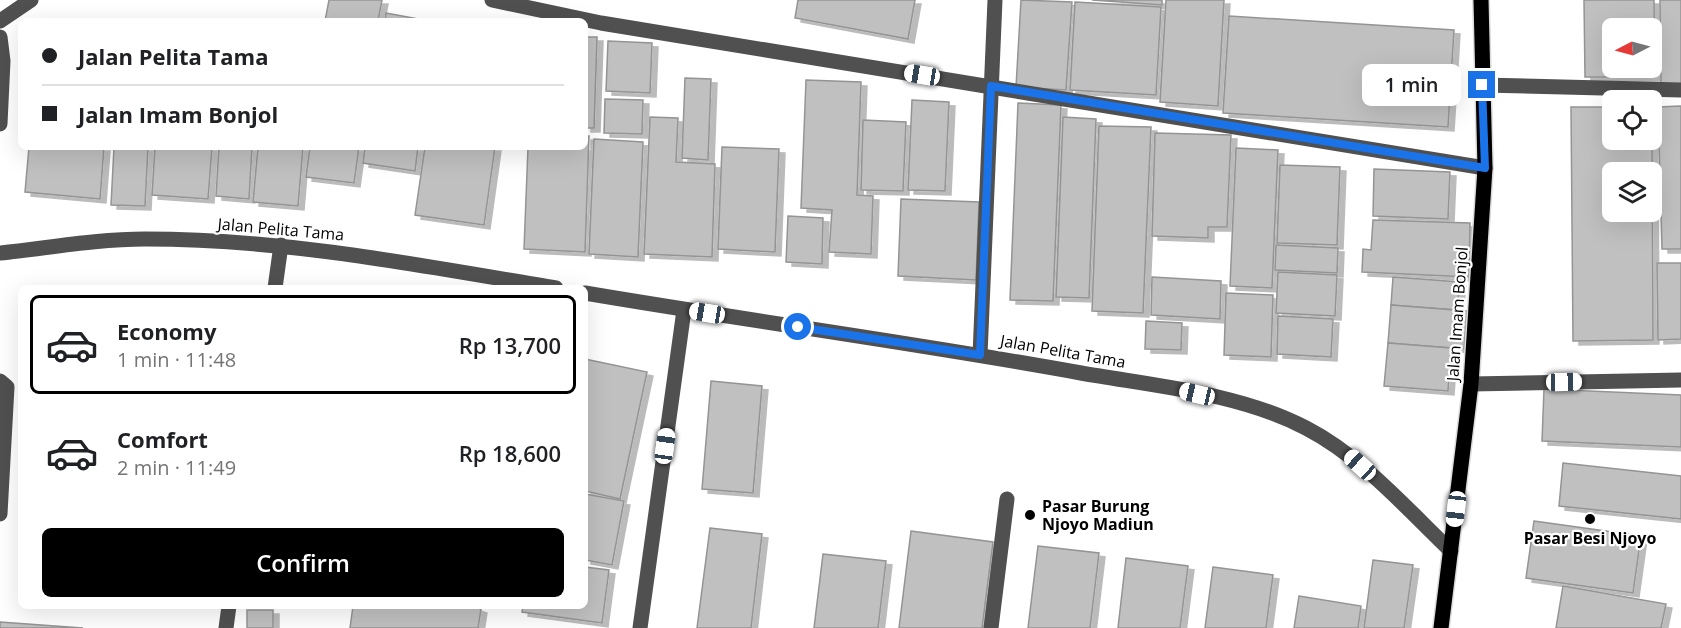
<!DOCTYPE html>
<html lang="en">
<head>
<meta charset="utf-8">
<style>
  body { margin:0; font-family:"Open Sans",sans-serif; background:#f2f2f2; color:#202124; height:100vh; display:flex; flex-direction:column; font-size:22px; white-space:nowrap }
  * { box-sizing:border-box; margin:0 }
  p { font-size:20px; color:#757577 }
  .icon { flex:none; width:33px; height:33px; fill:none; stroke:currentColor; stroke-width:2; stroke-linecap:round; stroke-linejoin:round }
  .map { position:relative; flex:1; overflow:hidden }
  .sheet { position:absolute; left:18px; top:285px; width:570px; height:324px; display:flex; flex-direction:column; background:#fff; border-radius:9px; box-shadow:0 6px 24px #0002 }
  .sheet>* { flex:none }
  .guide { position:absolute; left:18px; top:18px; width:570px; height:132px; border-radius:9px; box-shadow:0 6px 24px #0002; display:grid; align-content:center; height:132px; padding:0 24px; background:#fff }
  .needle { width:39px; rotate:264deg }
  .controls { position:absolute; left:1602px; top:18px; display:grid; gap:12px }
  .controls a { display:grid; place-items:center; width:60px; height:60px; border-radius:9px; background:#fff; box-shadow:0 6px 24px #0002; font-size:30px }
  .end { position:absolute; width:27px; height:27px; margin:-14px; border:8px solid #1a73e8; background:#fff; box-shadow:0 0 0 3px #fff }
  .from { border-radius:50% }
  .bubble { position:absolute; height:42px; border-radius:9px; background:#fff; box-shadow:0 6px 24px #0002; font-size:20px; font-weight:600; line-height:42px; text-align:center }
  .car { position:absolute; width:18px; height:36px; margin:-18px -9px; border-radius:8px; box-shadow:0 0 4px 2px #0007; background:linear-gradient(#fff 24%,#345 0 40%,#fff 0 76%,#345 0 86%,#fff 0) }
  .guide b { display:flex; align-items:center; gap:21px; height:57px; font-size:22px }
  .guide b+b { border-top:2px solid #e0e0e0 }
  .guide i { width:15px; height:15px; background:#202124 }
  ul { padding:10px 0 0; list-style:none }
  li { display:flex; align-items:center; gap:18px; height:99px; margin:0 12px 9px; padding:0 12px; border:3px solid transparent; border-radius:9px }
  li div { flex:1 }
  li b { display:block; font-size:22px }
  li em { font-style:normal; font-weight:600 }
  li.on { border-color:#000 }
  li>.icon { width:54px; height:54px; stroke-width:1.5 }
  .cta { display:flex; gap:12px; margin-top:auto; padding:12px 24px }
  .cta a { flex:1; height:69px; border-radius:9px; background:#000; color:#fff; font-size:24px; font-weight:600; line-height:69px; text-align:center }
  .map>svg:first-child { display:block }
  .building { fill:#c0c0c0; stroke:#949494; stroke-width:1.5; fill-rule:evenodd; filter:url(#shadow) }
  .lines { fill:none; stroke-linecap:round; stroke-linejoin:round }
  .major-casing { stroke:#dbdbdb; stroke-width:18 }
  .minor { stroke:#505050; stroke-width:15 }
  .major { stroke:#000; stroke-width:15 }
  .route { stroke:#1a73e8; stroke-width:8 }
  .poi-dot { fill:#000; stroke:#fff; stroke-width:2 }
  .labels { text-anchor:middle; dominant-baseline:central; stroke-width:4.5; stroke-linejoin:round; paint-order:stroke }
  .street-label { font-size:16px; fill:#000; stroke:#fff }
  .poi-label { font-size:16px; font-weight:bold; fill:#000; stroke:#fff; text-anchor:start }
</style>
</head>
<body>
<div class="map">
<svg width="1681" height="628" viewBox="0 0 1681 628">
  <defs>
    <filter id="shadow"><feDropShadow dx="6" dy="4" stdDeviation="0" flood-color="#0004"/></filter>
  </defs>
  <rect width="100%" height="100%" fill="#fff"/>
  <g class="building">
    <polygon points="329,0 382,0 378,21 325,21"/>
    <polygon points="798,0 915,0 908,39 795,18"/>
    <polygon points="1021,0 1072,2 1066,90 1016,87"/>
    <polygon points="1092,0 1162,0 1162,5"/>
    <polygon points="1166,0 1224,0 1218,106 1160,102"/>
    <path d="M1584 0H1654L1655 77H1585ZM1612 28H1652V68H1612Z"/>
    <polygon points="1660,0 1681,0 1681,85 1661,85"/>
    <polygon points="1075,2 1161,7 1156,95 1070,90"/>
    <polygon points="386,13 429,21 385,21"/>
    <polygon points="1229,16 1454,30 1448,127 1223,113"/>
    <polygon points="585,37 597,37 594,128 585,128"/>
    <polygon points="608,41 652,43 650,93 606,91"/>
    <polygon points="685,78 711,79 708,160 682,158"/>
    <polygon points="806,80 861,82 857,195 873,196 871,254 829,252 832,210 801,208"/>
    <polygon points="605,99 643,100 642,134 604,133"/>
    <polygon points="912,100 949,102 945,191 908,190"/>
    <polygon points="1018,103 1061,105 1053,301 1010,300"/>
    <polygon points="1681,106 1681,249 1662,249 1658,107"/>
    <path d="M1571 107H1612V140H1652V128L1653 340 1573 341ZM1612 172H1652V212H1612Z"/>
    <polygon points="650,117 678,118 676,162 715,164 712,257 644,254"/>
    <polygon points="1063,117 1096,119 1089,298 1056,297"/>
    <polygon points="863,120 906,122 903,191 861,190"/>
    <polygon points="1099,126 1151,127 1143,313 1092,311"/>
    <polygon points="1155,133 1231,135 1227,227 1208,227 1208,238 1152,236"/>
    <polygon points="585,136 589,136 585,252 524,249 528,147 585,147"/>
    <polygon points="594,139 643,142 638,257 589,254"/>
    <polygon points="29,147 104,147 100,199 25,192"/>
    <polygon points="114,147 148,147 145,206 111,205"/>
    <polygon points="155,147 212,147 208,199 152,195"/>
    <polygon points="219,147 252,147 249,199 216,196"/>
    <polygon points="258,147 303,147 298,206 253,202"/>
    <polygon points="310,147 359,147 354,183 306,177"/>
    <polygon points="365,147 418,147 415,171 363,163"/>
    <polygon points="425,147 495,147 484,225 415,215"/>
    <polygon points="722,147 779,149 775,252 718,249"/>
    <polygon points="1236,148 1278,150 1272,288 1230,286"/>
    <polygon points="1280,165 1340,167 1337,245 1277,243"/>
    <polygon points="1374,169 1450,172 1448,219 1373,216"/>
    <polygon points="901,199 979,202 976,280 898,276"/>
    <polygon points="788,216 823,218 822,264 786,262"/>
    <polygon points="1373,220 1470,223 1469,277 1362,272 1363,249 1371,250"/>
    <polygon points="1276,245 1338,248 1337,273 1275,270"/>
    <polygon points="1657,263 1681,263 1681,339 1658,340"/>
    <polygon points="1278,272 1337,275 1335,316 1276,313"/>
    <polygon points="1152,277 1221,281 1220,319 1151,315"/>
    <polygon points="1393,277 1460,282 1457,310 1391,305"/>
    <polygon points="1226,293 1273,295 1271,357 1224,355"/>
    <polygon points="1391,305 1467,311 1464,349 1388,343"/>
    <polygon points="1278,316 1333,319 1331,357 1277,354"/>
    <polygon points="1146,321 1182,323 1181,350 1145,349"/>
    <polygon points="1388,343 1451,348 1448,391 1384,386"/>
    <polygon points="585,359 647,372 620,499 585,491"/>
    <polygon points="711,381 762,386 753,493 702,489"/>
    <polygon points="1544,389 1681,395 1681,447 1542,441"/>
    <polygon points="1563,463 1681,476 1681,519 1559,506"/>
    <polygon points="585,494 624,501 612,565 585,560"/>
    <polygon points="1534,521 1641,536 1633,593 1526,578"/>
    <polygon points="710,528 762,534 751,628 697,628"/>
    <polygon points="911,531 993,542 982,628 899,628"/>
    <polygon points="1038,546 1099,553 1090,628 1028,628"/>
    <polygon points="823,554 886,561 878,628 814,628"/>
    <polygon points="1126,558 1188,566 1180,628 1118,628"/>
    <polygon points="1373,560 1413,565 1404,628 1364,628"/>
    <polygon points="585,567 609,570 602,623 522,612 523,606 585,606"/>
    <polygon points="1213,567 1273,575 1266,628 1205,628"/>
    <polygon points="1563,586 1666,604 1661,628 1556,628"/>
    <polygon points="1299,596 1361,606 1358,628 1294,628"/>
    <polygon points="353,606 472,606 481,609 478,628 350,628"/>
    <rect x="247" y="610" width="26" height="18"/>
    <polygon points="0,622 83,628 0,628"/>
  </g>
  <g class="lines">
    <defs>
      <polyline id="major" points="1441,628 1471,384 1485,168 1481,0"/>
    </defs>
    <use href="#major" class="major-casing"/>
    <g class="minor">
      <polyline points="492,0 601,23 1485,168"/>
      <polyline points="0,21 31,0"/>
      <polyline points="0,37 3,61 0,124"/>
      <polyline points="1482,85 1681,90"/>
      <path d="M0 253C48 248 97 239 145 239 285 239 418 265 556 288"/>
      <polyline points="275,288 281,245"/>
      <path d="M585 293C750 321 916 343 1081 373 1155 386 1239 393 1306 428 1362 457 1406 508 1451 551"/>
      <polyline points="980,355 995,0"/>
      <polyline points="0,381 7,387 0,514"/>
      <polyline points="1471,384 1681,380"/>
      <polyline points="226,628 229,606"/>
      <polyline points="640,628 684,310"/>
      <polyline points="991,628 1007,499"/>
    </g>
    <use href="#major" class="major"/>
  </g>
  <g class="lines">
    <polyline class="route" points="798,327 980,355 991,86 1485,168 1482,85"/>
  </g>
  <g class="poi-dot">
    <circle cx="1030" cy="515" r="6"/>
    <circle cx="1590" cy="519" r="6"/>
  </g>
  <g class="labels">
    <g class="street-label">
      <text transform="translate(281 229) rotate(5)">Jalan Pelita Tama</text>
      <text transform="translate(1457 314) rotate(-86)">Jalan Imam Bonjol</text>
      <text transform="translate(1063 351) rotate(10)">Jalan Pelita Tama</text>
    </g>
    <g class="poi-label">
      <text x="1042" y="506">Pasar Burung<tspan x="1042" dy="18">Njoyo Madiun</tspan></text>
      <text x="1590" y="538" text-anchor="middle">Pasar Besi Njoyo</text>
    </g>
  </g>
</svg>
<div class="controls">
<a><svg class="needle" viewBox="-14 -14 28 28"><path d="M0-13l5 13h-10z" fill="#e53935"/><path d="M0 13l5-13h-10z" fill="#757577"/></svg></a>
<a><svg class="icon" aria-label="locate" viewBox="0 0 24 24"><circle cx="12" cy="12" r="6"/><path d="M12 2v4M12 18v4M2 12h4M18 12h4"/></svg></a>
<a><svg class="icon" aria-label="layers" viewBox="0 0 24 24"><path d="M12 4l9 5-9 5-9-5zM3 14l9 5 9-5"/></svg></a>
</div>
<i class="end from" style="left:798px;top:327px"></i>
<i class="end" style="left:1482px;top:85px"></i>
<div class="bubble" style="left:1362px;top:64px;width:99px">1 min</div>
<i class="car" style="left:922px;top:75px;rotate:279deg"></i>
<i class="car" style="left:707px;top:313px;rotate:279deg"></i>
<i class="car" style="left:1564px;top:382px;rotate:89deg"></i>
<i class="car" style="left:1197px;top:394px;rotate:283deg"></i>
<i class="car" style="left:665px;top:446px;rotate:8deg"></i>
<i class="car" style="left:1360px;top:465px;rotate:312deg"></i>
<i class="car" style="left:1456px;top:509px;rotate:187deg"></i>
<div class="guide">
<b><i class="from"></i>Jalan Pelita Tama</b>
<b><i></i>Jalan Imam Bonjol</b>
</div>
<section class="sheet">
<ul>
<li class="on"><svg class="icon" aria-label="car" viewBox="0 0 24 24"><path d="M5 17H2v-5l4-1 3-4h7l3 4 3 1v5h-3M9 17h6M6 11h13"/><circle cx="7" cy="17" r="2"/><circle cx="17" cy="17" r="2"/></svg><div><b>Economy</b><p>1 min · 11:48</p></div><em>Rp 13,700</em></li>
<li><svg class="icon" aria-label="car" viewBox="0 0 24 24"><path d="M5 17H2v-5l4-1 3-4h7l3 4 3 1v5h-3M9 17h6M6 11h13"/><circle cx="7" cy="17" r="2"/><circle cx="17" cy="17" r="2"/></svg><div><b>Comfort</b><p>2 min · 11:49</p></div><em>Rp 18,600</em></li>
</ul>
<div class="cta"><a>Confirm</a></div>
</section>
</div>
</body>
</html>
